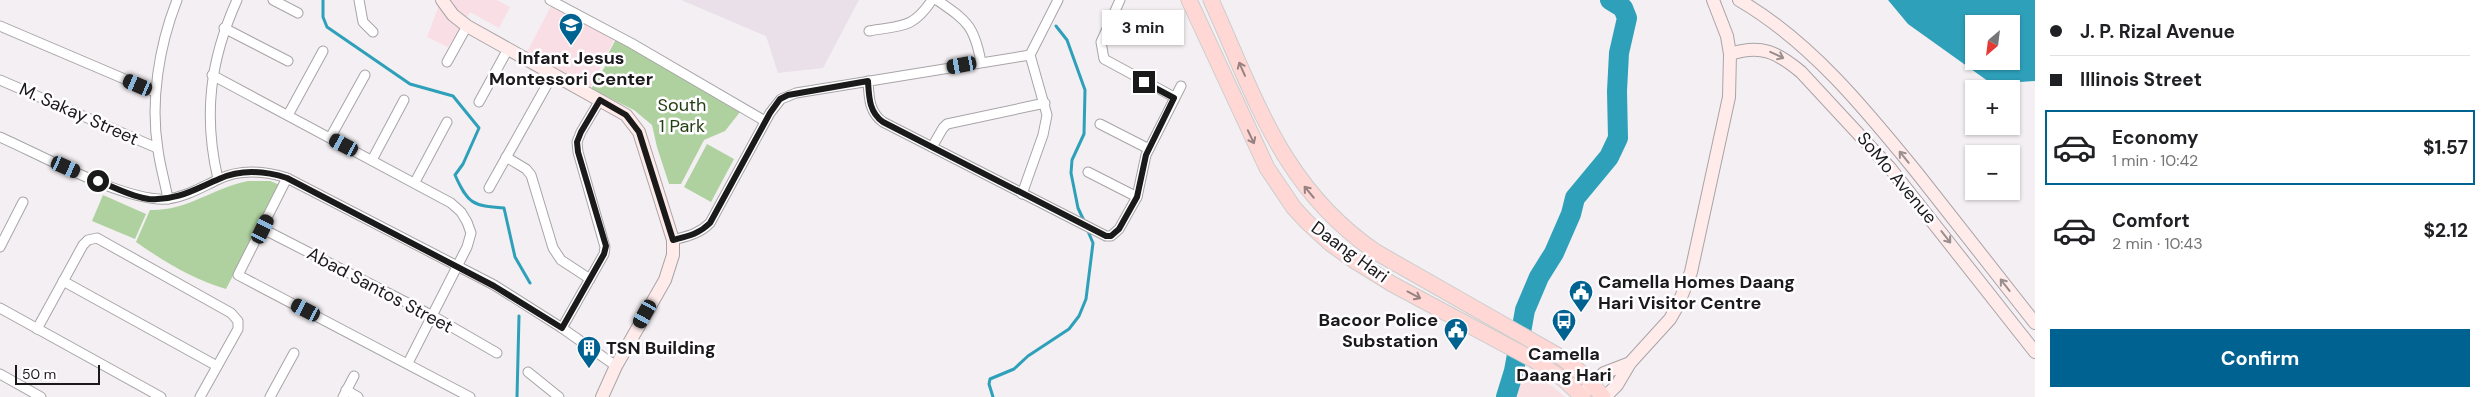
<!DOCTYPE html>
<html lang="en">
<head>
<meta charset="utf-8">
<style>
  body { margin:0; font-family:"DM Sans",sans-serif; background:#f6f6f6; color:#202124; height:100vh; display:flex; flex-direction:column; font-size:19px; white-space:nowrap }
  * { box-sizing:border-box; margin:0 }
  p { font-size:16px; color:#757577 }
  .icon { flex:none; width:28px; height:28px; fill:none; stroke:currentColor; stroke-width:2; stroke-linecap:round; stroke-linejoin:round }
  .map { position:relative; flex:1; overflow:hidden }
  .details { display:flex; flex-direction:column; background:#fff; width:450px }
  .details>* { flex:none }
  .guide { display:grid; align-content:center; height:110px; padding:0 15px; background:#fff }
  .needle { width:32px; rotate:208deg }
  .controls { position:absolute; left:1965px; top:15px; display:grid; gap:10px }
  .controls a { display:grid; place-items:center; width:55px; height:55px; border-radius:0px; background:#fff; box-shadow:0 1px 4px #0004; font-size:25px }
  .scale { position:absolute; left:15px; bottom:12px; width:85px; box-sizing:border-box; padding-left:5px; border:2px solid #1b1a1b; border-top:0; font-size:14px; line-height:18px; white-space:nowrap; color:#1b1a1b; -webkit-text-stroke:4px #fffdff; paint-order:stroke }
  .end { position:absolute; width:22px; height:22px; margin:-11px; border:6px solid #1b1a1b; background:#fff; box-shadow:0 0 0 2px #fff }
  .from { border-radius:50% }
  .bubble { position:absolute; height:35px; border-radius:0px; background:#fff; box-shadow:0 1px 4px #0004; font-size:16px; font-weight:700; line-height:35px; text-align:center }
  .car { position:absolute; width:15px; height:30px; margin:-15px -8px; border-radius:6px; box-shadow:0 0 4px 1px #0007; background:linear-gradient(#222 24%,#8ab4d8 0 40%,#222 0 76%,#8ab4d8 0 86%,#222 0) }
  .guide b { display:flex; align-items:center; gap:18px; height:48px; font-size:19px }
  .guide b+b { border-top:1px solid #e0e0e0 }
  .guide i { width:12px; height:12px; background:#202124 }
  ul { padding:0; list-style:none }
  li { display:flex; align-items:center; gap:15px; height:75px; margin:0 10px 8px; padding:0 5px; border:2px solid transparent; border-radius:0px }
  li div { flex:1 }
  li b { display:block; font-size:19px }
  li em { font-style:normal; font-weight:700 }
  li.active { border-color:#006291 }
  li>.icon { width:45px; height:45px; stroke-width:1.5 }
  .cta { display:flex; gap:10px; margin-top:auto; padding:10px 15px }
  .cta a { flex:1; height:58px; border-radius:0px; background:#006291; color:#fff; font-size:20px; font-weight:700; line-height:58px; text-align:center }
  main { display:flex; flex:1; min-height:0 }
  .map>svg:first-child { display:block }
  .commercial { fill:#fadfe2 }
  .built { fill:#eae0e9 }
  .education { fill:#f9dfe5 }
  .green { fill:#afd19f }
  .water { fill:#2ea0ba; fill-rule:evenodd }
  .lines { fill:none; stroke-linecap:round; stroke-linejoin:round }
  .stream { stroke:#2ea0ba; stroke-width:3 }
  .river { stroke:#2ea0ba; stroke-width:20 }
  .street-casing { stroke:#a8a4a8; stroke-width:11 }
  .secondary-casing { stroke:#a8a4a8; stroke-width:14 }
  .primary-casing { stroke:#cdcdcd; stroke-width:17 }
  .street { stroke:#fff; stroke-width:9 }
  .secondary { stroke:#ffecea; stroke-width:12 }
  .primary { stroke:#ffd8d5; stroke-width:15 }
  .oneway { stroke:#988e8d }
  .oneway2 { stroke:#988281 }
  .route { stroke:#1b1a1b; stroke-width:6 }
  .labels { text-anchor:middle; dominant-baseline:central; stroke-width:5; stroke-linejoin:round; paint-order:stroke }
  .poi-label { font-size:18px; font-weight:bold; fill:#1b1a1b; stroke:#fffdff }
  .park-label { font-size:18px; fill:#223f10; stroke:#fffdff }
  .street-label { font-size:18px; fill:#1b1a1b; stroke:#fffdff }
</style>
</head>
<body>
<main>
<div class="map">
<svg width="2035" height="397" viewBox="0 0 2035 397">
  <rect width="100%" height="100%" fill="#f3eff2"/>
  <polygon class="commercial" points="1522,369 1552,386 1565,397 1511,397 1514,383"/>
  <polygon class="built" points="681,0 859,0 823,68 778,73 766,36"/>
  <g class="education">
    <polygon points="441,0 497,0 510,7 499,28 470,12 448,47 427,37"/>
    <polygon points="552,4 615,38 590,89 526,54"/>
  </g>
  <g class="green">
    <polygon points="616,39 740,112 725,131 704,140 681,184 669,184 657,147 652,125 634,110 591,89 606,65 605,60"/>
    <polygon points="707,144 734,159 711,202 684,187"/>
    <path d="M248 181H270L280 185 226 289C192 279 165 262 136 242L150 210C188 211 212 188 248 181Z"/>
    <polygon points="103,195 146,214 135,239 92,221"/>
  </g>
  <path class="water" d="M1888 0H2035V81L1992 84 1908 24ZM1974 24H2011V61H1974Z"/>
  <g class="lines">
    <g class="stream">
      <path d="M323 0V17L327 27 410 84 453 96 479 128 463 164 455 175C468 204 473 206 504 208L515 257 530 283"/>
      <polyline points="1056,26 1067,40 1085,90 1084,134 1072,160 1071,173 1078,208 1085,223"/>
      <polyline points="517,397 519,316"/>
      <polyline points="993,397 989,384 990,379 1014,369 1028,356 1069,329 1079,316 1086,299 1093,243 1087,229"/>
    </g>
    <polyline class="river" points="1506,397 1514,371 1525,310 1539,277 1554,253 1571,214 1575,198 1609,157 1618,138 1617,91 1619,53 1627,18 1623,8 1610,0"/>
    <defs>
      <g id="street">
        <polyline points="273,0 298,13"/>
        <polyline points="359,0 363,22 373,32"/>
        <polyline points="550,0 631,43 765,121"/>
        <path d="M937 0C967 21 974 25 981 62"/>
        <polyline points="1120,0 1101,42 1104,59 1174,97"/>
        <polyline points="0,26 155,92"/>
        <polyline points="224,28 288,61"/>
        <path d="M869 31C901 25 912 30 932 0"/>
        <polyline points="1030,55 1058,0"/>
        <polyline points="447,62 467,26"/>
        <polyline points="212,75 451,203 461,212 467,222 471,233 467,247 408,363"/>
        <polyline points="0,80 157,148"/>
        <path d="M868 81C869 97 869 112 883 122L1106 236H1111L1119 229 1137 197 1146 155 1181 86"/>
        <polyline points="479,102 508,49"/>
        <polyline points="288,115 323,51"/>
        <polyline points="1100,124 1149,149"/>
        <path d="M0 137C41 155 125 202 167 199 185 197 200 188 217 180 239 169 265 171 287 178L494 285 562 328 616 366"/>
        <polyline points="330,138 365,75"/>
        <polyline points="932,147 943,128 947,124 1045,103"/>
        <polyline points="506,157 526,169 531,175 553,248 561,260 590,279"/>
        <polyline points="372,160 404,100"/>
        <polyline points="1088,172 1137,197"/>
        <polyline points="287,178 238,275 470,397"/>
        <path d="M218 179C203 115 210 60 237 0"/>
        <polyline points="415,182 447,122"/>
        <polyline points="489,188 553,74"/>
        <polyline points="1022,194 1043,135 1047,115 1030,55"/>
        <path d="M168 199C165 182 160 166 158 150 150 101 159 46 177 0"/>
        <polyline points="263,229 433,316 497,353"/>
        <path d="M673 240C688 236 699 234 710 223L770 113 781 99 796 93 1030 55"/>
        <polyline points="0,247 23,202"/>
        <polyline points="63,281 217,366"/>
        <polyline points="0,308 161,397"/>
        <polyline points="562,328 604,254 605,247 578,152 577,142 581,132 600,100"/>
        <polyline points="37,329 83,245 88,240 97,238 231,313 238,321 238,329 200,397"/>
        <polyline points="528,372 559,397"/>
        <polyline points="0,374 41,397"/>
        <polyline points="346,390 358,397"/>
        <polyline points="270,397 294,353"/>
        <polyline points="343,397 354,376"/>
      </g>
      <g id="secondary">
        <polyline points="442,0 453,15 467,26 626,115 639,132 673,240 673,255 665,280 616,366 602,397"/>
        <path d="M1739 0C1811 42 1866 110 1918 174 1957 223 1996 273 2035 323"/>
        <path d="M1730 54C1761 44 1777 52 1801 72L1890 168 2035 352"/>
        <polyline points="1581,395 1604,373 1630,363"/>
        <polyline points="1605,397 1617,385 1630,363 1670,319 1678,305 1691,272 1729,97 1730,54 1727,36 1713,0"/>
      </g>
      <g id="primary">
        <polyline points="1189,0 1267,168 1294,208 1307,222 1331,244 1355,261 1392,284 1534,360 1562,378 1583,397"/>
        <path d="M1211 0C1256 99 1282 188 1376 252L1562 358 1584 375 1603 397"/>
      </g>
    </defs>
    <use href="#street" class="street-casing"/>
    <use href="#secondary" class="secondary-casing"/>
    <use href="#primary" class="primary-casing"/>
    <use href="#street" class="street"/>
    <use href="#secondary" class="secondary"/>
    <use href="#primary" class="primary"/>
  </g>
  <defs><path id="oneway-shaft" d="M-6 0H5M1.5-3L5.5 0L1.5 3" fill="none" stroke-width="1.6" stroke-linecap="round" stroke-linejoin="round" transform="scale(1.25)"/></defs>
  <g class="oneway">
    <use href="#oneway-shaft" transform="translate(1777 55) rotate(25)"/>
    <use href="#oneway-shaft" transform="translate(1904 157) rotate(-129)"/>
    <use href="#oneway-shaft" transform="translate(1946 237) rotate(52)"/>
    <use href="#oneway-shaft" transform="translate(2005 285) rotate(-128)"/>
  </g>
  <g class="oneway2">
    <use href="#oneway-shaft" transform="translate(1242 69) rotate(-114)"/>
    <use href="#oneway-shaft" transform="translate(1251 137) rotate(65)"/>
    <use href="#oneway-shaft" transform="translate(1309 192) rotate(-130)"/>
    <use href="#oneway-shaft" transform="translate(1414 295) rotate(28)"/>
  </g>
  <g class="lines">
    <path class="route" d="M98 181C114 187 132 197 149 199 177 201 195 189 219 179 241 169 265 171 287 178L494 286 562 328 604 254 606 246 578 152 577 142 581 132 600 100 626 115 639 132 673 240C688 236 699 234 710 223L770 113 780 99 788 95 868 81C869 97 869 112 883 122L1106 236H1111L1119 229 1137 197 1146 155 1174 98 1144 82"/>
  </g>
  <defs>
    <symbol id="school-pin" viewBox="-11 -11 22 30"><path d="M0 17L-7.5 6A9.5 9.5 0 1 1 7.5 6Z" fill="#006291" stroke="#fffdff"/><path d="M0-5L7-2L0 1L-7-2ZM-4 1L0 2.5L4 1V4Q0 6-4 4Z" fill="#fff"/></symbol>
    <symbol id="civic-pin" viewBox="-11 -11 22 30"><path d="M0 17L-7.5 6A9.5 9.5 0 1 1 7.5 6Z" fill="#006291" stroke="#fffdff"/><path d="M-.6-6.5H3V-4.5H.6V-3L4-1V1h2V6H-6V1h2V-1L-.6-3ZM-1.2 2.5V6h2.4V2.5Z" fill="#fff"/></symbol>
    <symbol id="bus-pin" viewBox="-11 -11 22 30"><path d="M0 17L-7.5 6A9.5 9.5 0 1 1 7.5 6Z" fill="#006291" stroke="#fffdff"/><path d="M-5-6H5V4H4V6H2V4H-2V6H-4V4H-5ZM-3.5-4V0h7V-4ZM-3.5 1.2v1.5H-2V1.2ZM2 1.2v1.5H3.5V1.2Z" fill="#fff"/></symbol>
    <symbol id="building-pin" viewBox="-11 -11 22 30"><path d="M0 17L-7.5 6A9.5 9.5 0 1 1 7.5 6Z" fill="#006291" stroke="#fffdff"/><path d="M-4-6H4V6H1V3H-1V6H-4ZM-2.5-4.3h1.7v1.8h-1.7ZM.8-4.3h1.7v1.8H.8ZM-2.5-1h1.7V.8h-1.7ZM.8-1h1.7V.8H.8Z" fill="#fff"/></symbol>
  </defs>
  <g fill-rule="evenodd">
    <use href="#school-pin" x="557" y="11" width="28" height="38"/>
    <use href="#civic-pin" x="1567" y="278" width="28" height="38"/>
    <use href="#bus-pin" x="1550" y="307" width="28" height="38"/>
    <use href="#civic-pin" x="1442" y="316" width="28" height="38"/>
    <use href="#building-pin" x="575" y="334" width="28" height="38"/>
  </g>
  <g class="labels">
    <g class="poi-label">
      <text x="571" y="58">Infant Jesus<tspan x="571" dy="21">Montessori Center</tspan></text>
      <text x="1598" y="282" text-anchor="start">Camella Homes Daang<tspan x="1598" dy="21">Hari Visitor Centre</tspan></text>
      <text x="1438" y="320" text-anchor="end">Bacoor Police<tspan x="1438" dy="21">Substation</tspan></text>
      <text x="606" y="348" text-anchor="start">TSN Building</text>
      <text x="1564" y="354">Camella<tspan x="1564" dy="21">Daang Hari</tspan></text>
    </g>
    <g class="park-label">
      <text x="682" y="105">South<tspan x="682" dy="21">1 Park</tspan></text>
    </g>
    <g class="street-label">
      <text transform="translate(79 114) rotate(24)">M. Sakay Street</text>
      <text transform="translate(1897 178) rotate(50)">SoMo Avenue</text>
      <text transform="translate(1350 252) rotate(36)">Daang Hari</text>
      <text transform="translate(380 290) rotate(28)">Abad Santos Street</text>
    </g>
  </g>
</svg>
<div class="controls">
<a><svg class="needle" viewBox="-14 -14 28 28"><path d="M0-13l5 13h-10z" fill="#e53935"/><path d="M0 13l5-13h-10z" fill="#757577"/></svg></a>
<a>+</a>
<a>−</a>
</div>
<div class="scale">50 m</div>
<i class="end from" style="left:98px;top:181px"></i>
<i class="end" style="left:1144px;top:82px"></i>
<div class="bubble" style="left:1102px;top:10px;width:82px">3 min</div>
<i class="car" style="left:962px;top:65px;rotate:260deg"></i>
<i class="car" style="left:138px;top:85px;rotate:293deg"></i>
<i class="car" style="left:344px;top:145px;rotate:298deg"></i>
<i class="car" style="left:66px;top:167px;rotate:114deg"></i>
<i class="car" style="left:263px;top:229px;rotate:26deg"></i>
<i class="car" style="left:306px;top:310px;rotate:297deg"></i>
<i class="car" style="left:645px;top:314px;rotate:209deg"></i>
</div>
<section class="details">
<div class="guide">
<b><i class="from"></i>J. P. Rizal Avenue</b>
<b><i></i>Illinois Street</b>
</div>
<ul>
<li class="active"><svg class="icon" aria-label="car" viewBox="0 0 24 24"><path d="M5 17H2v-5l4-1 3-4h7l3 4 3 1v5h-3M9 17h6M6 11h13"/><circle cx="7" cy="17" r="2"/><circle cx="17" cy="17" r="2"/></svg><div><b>Economy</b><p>1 min · 10:42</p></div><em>$1.57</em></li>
<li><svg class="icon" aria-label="car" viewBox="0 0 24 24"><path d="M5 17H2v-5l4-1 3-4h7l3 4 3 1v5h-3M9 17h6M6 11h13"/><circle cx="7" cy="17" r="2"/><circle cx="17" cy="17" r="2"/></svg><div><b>Comfort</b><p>2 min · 10:43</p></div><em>$2.12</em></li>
</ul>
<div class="cta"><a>Confirm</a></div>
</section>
</main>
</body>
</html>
